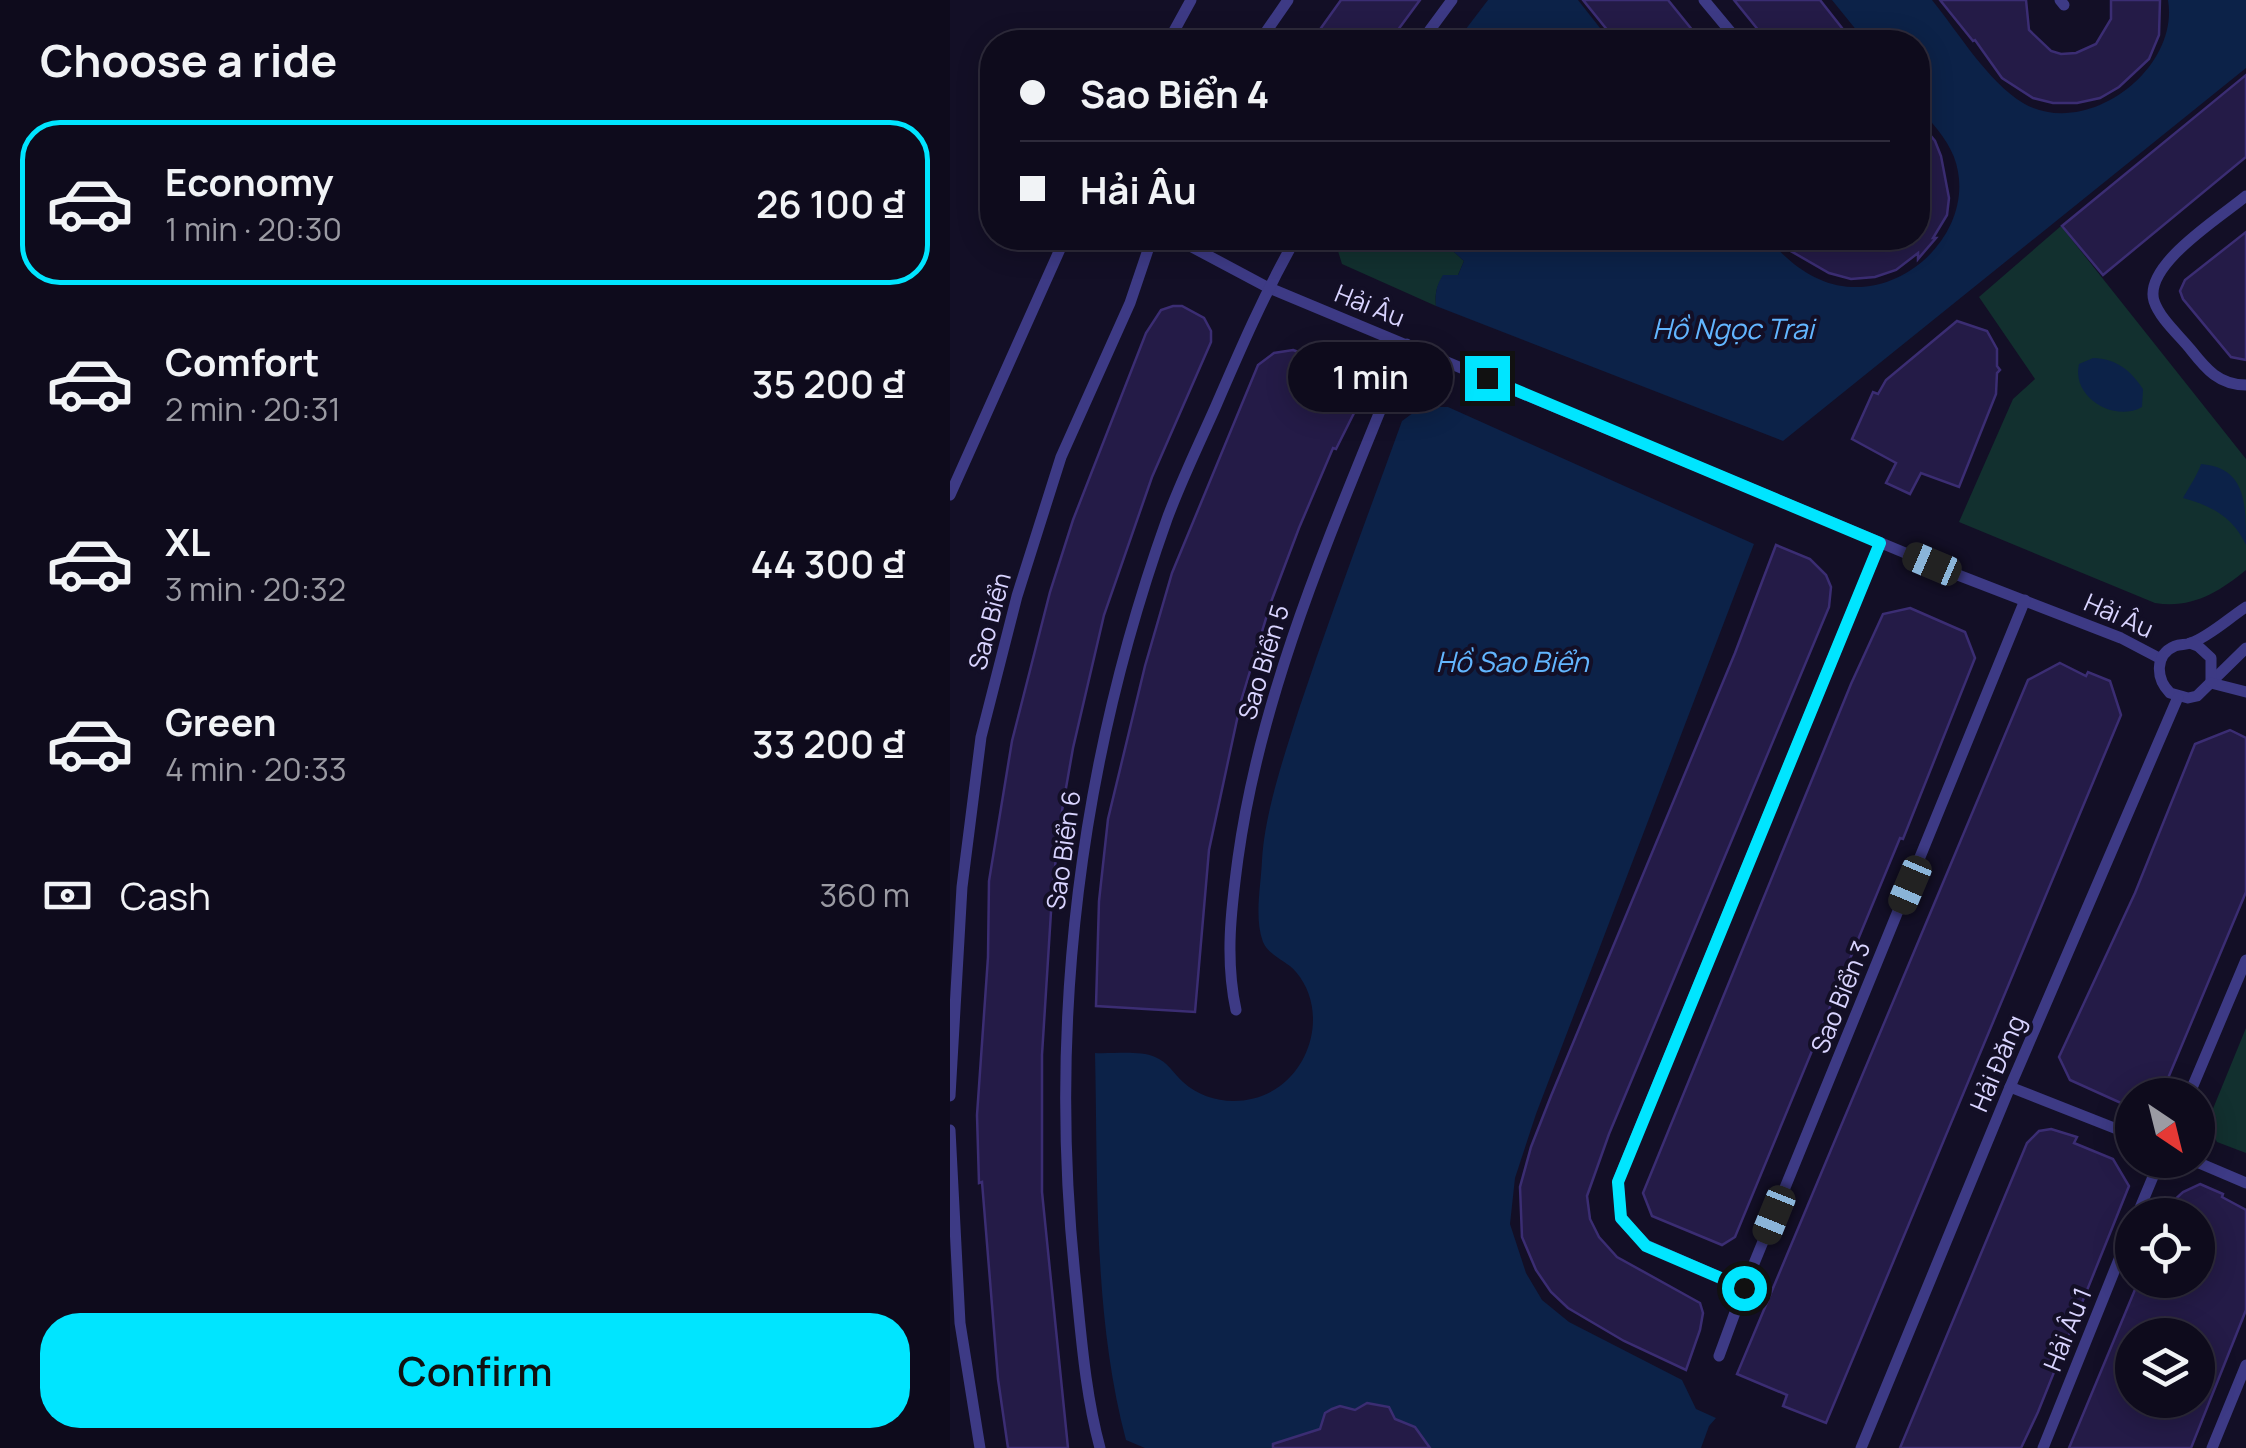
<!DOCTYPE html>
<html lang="en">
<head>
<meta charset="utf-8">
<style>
  body { margin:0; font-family:Manrope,sans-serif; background:#1c1929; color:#f1f3f6; height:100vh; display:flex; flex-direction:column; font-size:38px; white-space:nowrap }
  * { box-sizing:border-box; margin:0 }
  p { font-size:32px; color:#9b9ba3 }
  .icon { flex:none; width:55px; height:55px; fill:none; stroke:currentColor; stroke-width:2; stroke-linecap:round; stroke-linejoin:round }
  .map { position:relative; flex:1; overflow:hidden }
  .side { display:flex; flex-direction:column; background:#0e0b1c; width:950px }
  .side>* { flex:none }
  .hud { position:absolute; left:30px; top:30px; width:950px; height:220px; border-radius:40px; box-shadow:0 5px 25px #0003,0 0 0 2px #2e2b3b; display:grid; align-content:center; height:220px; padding:0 40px; background:#0e0b1c }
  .needle { width:65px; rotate:145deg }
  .buttons { position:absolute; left:1165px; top:1078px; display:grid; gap:20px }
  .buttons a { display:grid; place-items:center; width:100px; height:100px; border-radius:50%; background:#0e0b1c; box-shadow:0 5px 25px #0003,0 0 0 2px #2e2b3b; font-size:50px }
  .end { position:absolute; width:45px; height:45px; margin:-22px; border:12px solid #00e5ff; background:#111; box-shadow:0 0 0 5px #111 }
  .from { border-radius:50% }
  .bubble { position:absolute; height:70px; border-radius:35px; background:#0e0b1c; box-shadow:0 5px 25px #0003,0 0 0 2px #2e2b3b; font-size:32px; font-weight:600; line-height:70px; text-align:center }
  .car { position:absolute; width:30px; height:60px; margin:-30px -15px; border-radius:12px; box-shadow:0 0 8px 2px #0007; background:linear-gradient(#222 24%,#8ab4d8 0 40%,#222 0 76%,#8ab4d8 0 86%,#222 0) }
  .hud b { display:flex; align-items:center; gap:35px; height:95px; font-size:38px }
  .hud b+b { border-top:2px solid #2e2b3b }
  .hud i { width:25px; height:25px; background:#f1f3f6 }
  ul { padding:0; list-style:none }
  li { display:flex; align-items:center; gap:30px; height:165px; margin:0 20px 15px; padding:0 20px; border:5px solid transparent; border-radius:40px }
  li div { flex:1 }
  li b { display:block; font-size:38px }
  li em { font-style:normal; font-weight:600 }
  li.selected { border-color:#00e5ff }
  li>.icon { width:90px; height:90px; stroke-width:1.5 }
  h2 { padding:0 40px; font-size:45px; line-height:120px }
  .pay { display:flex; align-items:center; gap:25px; height:110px; padding:0 40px; font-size:38px }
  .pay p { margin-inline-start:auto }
  .cta { display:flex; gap:20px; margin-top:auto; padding:20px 40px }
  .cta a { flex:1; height:115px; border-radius:40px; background:#00e5ff; color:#111; font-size:40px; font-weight:600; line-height:115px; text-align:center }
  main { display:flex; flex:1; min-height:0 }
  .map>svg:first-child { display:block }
  .green { fill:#12302f }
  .water { fill:#0c2248 }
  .building { fill:#241b47; stroke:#3b2d73; stroke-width:2.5; fill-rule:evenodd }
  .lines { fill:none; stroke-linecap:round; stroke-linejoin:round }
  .service { stroke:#3d3a85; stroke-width:11 }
  .route { stroke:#00e5ff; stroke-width:12 }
  .labels { text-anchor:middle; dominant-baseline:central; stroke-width:8; stroke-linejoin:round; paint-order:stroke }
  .street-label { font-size:25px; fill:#d9d4ff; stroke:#130f26 }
  .water-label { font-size:28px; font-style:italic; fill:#62b6ff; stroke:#130f26 }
</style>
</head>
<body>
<main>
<section class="side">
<h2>Choose a ride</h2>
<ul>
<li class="selected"><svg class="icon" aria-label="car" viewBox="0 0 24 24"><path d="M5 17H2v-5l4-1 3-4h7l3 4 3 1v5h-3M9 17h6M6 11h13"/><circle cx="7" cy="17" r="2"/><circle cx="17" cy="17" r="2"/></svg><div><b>Economy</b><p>1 min · 20:30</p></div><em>26 100 ₫</em></li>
<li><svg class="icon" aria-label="car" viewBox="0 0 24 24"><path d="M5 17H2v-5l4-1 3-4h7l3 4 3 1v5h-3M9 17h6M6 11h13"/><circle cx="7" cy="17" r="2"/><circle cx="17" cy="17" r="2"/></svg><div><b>Comfort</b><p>2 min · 20:31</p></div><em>35 200 ₫</em></li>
<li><svg class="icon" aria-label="car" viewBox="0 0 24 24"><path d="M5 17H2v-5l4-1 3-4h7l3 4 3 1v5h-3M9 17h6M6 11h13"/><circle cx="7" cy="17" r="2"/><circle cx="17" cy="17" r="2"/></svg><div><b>XL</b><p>3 min · 20:32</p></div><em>44 300 ₫</em></li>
<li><svg class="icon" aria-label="car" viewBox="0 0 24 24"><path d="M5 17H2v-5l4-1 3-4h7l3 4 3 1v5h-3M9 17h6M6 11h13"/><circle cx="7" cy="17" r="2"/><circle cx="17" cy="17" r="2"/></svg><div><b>Green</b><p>4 min · 20:33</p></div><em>33 200 ₫</em></li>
</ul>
<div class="pay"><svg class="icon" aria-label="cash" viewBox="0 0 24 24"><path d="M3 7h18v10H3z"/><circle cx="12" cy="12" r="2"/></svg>Cash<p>360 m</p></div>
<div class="cta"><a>Confirm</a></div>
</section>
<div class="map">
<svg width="1296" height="1448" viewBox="0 0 1296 1448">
  <rect width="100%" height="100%" fill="#130f26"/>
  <g class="green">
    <path d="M1111 226 1296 459V570C1269 592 1242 609 1205 603L1009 522 1063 399 1085 379 1029 297Z"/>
    <path d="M384 238H511L504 252 514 261 508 275 494 276C486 286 485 294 486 306L392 264Z"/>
    <polygon points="1296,1028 1296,1153 1267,1142 1259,1126 1260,1116"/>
  </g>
  <g class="water">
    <polygon points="538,0 628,0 661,42 506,42"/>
    <path d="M882 0H982C1008 32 1038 82 1073 103 1136 140 1230 70 1218 0H1296V68L833 441 486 306C485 294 486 286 493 275H508L514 261 504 252 511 238H818C838 263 868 286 902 287 967 290 1028 221 1004 157 996 137 981 122 968 106V42H916Z"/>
    <path d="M1143 358C1167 359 1180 370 1193 389L1192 407C1164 423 1121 397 1129 364Z"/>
    <path d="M471 407H498L804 544 586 1114 565 1178 560 1224 576 1273 592 1300 619 1322 732 1380 746 1409 766 1418 759 1426 751 1448H195L176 1440C143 1315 148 1182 145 1053 163 1054 189 1050 205 1057 218 1062 223 1073 233 1082 259 1106 302 1107 330 1086 365 1060 375 1006 346 972 337 961 319 956 313 942 304 918 311 886 312 860 315 811 335 753 350 706 382 610 418 515 452 421Z"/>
    <path d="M1251 464C1296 468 1296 502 1296 545 1283 517 1262 506 1233 498 1237 491 1249 472 1251 464Z"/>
  </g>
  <g class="building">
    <polygon points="391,0 470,0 439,42 361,42"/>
    <polygon points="633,0 718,0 752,42 667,42"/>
    <polygon points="784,0 870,0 903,42 818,42"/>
    <polygon points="990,0 1076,0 1079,30 1101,51 1111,54 1126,53 1146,44 1161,19 1161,0 1210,0 1209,35 1199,59 1169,87 1150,98 1127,103 1103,103 1083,98 1052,78 1025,40 1023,41"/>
    <polygon points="1296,75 1296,157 1153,275 1112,226"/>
    <polygon points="968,120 985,141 991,156 999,198 997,215 983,238 986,238 968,259 968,253 946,270 925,277 901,279 879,273 818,238 968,238"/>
    <polygon points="1296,232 1296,360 1281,357 1233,299 1230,291 1235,280"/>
    <polygon points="223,306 232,306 254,318 261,331 261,342 202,477 154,615 123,748 109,828 102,896 92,1055 92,1192 118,1448 58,1448 48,1379 32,1182 29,1183 27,1115 38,957 39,881 62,741 100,592 123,520 196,333 211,310"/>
    <polygon points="1007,321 1037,331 1047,349 1047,366 1050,370 1047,373 1046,394 1009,487 971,473 960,494 936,483 946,463 902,439 923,392 928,394 936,380"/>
    <polygon points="343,350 390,367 408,395 405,411 386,449 383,448 349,528 321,602 291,701 259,850 245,1012 146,1006 149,901 158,819 195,666 222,573 308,365 324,353"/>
    <polygon points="826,545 860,559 876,575 881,587 879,607 659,1134 637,1196 640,1219 649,1237 667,1257 750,1303 753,1313 750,1330 736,1370 674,1341 618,1308 601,1292 586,1270 572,1237 570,1187 581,1147 601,1096 785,653"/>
    <polygon points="960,608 1015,632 1025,658 953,839 950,838 785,1237 772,1245 702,1216 693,1193 901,684 933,614"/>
    <polygon points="1110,663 1136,676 1138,672 1160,681 1171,715 876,1423 833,1406 837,1395 787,1374 1078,680"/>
    <polygon points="1280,730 1296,738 1296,892 1211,1095 1182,1095 1182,1108 1120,1080 1109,1057 1185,893 1245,744"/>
    <polygon points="1101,1129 1127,1137 1124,1143 1163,1159 1179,1186 1088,1412 1071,1448 950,1448 1077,1143 1089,1131"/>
    <path d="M1250 1184 1273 1194 1272 1197 1296 1210V1310L1241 1448H1119L1189 1280H1248V1215H1208L1233 1192ZM1182 1335H1248V1400H1182Z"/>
    <polygon points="417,1403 439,1407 445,1419 465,1427 480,1448 323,1448 323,1444 370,1429 375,1413 382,1409 390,1406 405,1410"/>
  </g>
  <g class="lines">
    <g class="service">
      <polyline points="754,0 789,42"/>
      <polyline points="1110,0 1114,5"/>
      <polyline points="218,42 241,0"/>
      <polyline points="309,42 338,0"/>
      <polyline points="471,42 502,0"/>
      <path d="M1296 196C1271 217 1193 265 1204 301 1210 319 1229 335 1241 350 1256 369 1269 385 1296 385"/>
      <polyline points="225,238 317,287 1008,575 1171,638 1211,659"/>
      <polyline points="0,495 115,238"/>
      <path d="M1296 607C1279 618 1260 636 1241 643 1236 645 1230 644 1225 646 1204 655 1206 679 1220 693L1238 698 1247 696 1296 648"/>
      <polyline points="1240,643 1248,646 1261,658 1261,682"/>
      <polyline points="1261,683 1296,692"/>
      <path d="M286 1010C275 959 281 910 288 858 313 678 391 511 457 344"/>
      <polyline points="1060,1087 1182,1135"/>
      <polyline points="1239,1095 1296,960"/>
      <polyline points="0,1096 12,887 31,737 67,596 111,457 180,303 202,238"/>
      <polyline points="0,1130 10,1323 30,1448"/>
      <polyline points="1242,1160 1296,1183"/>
      <polyline points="1187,1215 1210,1160"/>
      <polyline points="794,1288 696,1245 671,1219 668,1181 930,543"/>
      <polyline points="769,1356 794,1288 1075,600"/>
      <path d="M150 1448C135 1393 131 1333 125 1276 98 1019 130 762 217 519 231 481 249 444 265 408 290 350 315 292 346 238"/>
      <polyline points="911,1448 1060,1087 1228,697"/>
      <polyline points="1093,1448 1182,1227"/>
      <polyline points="1262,1448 1296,1365"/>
    </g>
  </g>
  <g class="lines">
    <polyline class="route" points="537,378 930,543 668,1182 671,1218 696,1246 794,1288"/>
  </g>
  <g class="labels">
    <g class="street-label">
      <text transform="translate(420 305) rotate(22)">Hải Âu</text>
      <text transform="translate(1169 615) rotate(24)">Hải Âu</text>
      <text transform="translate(39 621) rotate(-75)">Sao Biển</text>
      <text transform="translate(313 662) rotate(-73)">Sao Biển 5</text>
      <text transform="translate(113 850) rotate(-82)">Sao Biển 6</text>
      <text transform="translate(890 997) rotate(-68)">Sao Biển 3</text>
      <text transform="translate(1047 1063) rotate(-67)">Hải Đăng</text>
      <text transform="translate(1117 1329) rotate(-68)">Hải Âu 1</text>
    </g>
    <g class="water-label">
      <text x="783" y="328">Hồ Ngọc Trai</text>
      <text x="562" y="661">Hồ Sao Biển</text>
    </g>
  </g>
</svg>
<div class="buttons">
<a><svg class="needle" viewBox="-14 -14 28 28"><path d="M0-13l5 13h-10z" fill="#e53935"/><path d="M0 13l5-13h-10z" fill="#9b9ba3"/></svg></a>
<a><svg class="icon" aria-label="locate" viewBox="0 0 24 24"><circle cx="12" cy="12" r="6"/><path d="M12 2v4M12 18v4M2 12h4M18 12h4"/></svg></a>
<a><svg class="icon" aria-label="layers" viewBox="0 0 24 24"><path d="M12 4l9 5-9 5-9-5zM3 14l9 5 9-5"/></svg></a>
</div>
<i class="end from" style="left:794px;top:1288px"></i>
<i class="end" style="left:537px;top:378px"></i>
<div class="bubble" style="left:338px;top:342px;width:165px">1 min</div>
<i class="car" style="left:982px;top:564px;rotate:293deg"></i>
<i class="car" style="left:960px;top:885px;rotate:203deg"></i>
<i class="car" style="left:824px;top:1215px;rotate:202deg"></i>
<div class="hud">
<b><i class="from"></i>Sao Biển 4</b>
<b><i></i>Hải Âu</b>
</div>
</div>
</main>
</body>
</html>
